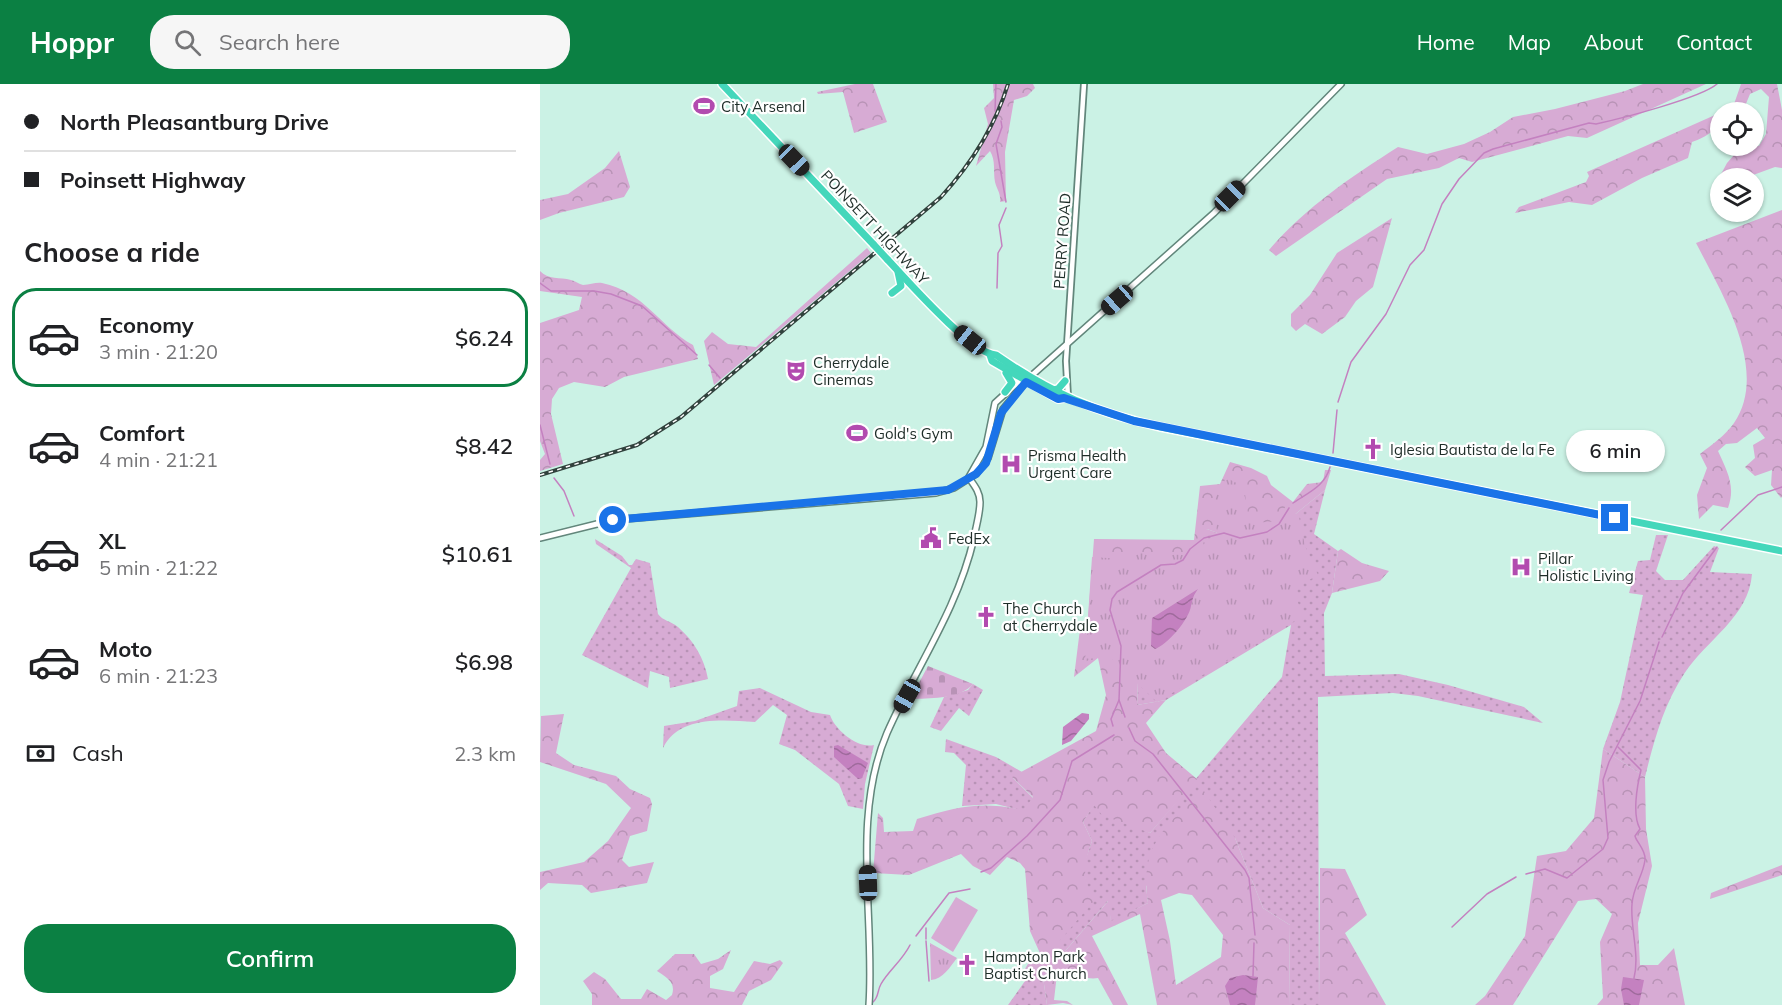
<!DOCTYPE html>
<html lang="en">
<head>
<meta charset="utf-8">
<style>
  body { margin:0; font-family:Mulish,sans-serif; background:#f6f6f6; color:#202124; height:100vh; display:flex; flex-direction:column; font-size:22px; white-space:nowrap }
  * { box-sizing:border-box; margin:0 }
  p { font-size:20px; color:#757577 }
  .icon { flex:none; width:33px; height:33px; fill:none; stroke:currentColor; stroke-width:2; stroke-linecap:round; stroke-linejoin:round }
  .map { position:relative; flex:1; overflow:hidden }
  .panel { display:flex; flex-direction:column; background:#fff; width:540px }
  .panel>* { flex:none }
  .guide { display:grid; align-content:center; height:132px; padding:0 24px; background:#fff }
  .buttons { position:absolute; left:1170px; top:18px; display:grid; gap:12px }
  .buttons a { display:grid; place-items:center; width:54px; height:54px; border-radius:50%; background:#fff; box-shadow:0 2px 4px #0004; font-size:30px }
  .end { position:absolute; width:27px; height:27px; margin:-14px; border:8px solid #1a73e8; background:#fff; box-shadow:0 0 0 3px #fff }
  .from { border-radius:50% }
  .bubble { position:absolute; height:42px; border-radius:21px; background:#fff; box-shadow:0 2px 4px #0004; font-size:20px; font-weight:600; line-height:42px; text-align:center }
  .car { position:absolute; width:18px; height:36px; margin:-18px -9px; border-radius:8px; box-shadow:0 0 4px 2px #0007; background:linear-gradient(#222 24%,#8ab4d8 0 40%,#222 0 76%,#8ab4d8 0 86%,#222 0) }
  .guide b { display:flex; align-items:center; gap:21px; height:57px; font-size:22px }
  .guide b+b { border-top:2px solid #e0e0e0 }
  .guide i { width:15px; height:15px; background:#202124 }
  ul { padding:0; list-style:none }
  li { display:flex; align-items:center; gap:18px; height:99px; margin:0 12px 9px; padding:0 12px; border:3px solid transparent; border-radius:24px }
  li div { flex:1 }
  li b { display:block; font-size:22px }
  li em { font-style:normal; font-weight:600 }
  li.on { border-color:#0b8043 }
  li>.icon { width:54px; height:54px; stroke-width:1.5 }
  h2 { padding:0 24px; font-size:27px; line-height:72px }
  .pay { display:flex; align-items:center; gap:15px; height:66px; padding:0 24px; font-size:22px }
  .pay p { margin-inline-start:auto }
  .cta { display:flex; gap:12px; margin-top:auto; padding:12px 24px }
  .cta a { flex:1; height:69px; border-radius:24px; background:#0b8043; color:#fff; font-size:24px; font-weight:600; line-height:69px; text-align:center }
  header { display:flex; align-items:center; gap:36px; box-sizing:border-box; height:84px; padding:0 30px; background:#0b8043; color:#fff }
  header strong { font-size:28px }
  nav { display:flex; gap:33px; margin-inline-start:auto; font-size:21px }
  .search { width:420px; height:54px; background:#f6f6f6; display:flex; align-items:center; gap:15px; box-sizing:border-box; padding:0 21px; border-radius:24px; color:#757577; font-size:22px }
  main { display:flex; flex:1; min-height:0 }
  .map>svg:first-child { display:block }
  .grass { fill:url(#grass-dots) }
  .forest { fill:url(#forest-crowns); fill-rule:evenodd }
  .cemetery { fill:url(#cemetery-stones) }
  .park { fill:url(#park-tufts) }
  .pitch { fill:#d7abd4 }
  .water { fill:url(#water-waves) }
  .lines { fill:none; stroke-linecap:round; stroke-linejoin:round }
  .stream { stroke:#c481c0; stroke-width:1.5 }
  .tertiary-casing { stroke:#62867b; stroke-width:8 }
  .secondary-casing { stroke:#62867b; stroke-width:8 }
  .trunk-casing { stroke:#fff; stroke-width:10 }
  .tertiary { stroke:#fff; stroke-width:4.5 }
  .secondary { stroke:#fff; stroke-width:5 }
  .trunk { stroke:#44d7bb; stroke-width:7 }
  .rail-casing { stroke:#31423d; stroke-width:4 }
  .rail { stroke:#fff; stroke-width:1.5; stroke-dasharray:4.5; stroke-linecap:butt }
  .trunk-bridge-casing { stroke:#fff; stroke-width:10; stroke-linecap:butt }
  .trunk-bridge { stroke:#44d7bb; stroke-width:7 }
  .route { stroke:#1a73e8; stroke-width:8 }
  .labels { text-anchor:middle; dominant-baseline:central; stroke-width:4.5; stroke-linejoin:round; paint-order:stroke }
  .poi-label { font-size:15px; fill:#1e2d28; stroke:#fff; text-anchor:start }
  .street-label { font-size:15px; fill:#1e2d28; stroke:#fff }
</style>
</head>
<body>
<header>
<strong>Hoppr</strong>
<div class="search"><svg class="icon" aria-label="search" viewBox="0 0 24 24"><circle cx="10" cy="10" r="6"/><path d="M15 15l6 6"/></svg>Search here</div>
<nav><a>Home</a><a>Map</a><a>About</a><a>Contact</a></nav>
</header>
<main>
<section class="panel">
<div class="guide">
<b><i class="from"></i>North Pleasantburg Drive</b>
<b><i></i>Poinsett Highway</b>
</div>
<h2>Choose a ride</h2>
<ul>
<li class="on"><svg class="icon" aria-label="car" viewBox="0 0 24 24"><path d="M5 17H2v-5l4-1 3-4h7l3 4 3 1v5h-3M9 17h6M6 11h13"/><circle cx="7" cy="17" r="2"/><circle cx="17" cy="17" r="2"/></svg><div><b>Economy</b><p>3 min · 21:20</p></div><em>$6.24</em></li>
<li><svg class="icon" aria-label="car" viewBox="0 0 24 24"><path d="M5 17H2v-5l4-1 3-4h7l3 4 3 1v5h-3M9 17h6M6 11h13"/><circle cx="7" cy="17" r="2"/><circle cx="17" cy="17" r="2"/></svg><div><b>Comfort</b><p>4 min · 21:21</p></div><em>$8.42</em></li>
<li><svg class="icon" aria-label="car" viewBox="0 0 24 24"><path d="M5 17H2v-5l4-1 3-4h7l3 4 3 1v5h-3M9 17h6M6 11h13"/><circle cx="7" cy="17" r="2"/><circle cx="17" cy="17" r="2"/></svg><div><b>XL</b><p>5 min · 21:22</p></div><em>$10.61</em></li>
<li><svg class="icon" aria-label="car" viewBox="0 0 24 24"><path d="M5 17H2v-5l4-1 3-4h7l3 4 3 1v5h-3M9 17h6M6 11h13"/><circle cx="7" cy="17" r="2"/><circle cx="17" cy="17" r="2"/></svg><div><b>Moto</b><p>6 min · 21:23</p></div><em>$6.98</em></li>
</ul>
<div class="pay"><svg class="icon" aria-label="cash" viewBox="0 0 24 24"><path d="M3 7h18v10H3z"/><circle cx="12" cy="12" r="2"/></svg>Cash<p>2.3 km</p></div>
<div class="cta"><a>Confirm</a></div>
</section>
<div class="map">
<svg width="1242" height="921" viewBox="0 0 1242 921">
  <defs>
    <pattern id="grass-dots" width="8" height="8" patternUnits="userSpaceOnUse" patternTransform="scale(1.5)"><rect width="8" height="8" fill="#d7abd4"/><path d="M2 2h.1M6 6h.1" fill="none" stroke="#b893b6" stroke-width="1.8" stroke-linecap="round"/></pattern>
    <pattern id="forest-crowns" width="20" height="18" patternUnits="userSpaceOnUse" patternTransform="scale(1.5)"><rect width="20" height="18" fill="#d7abd4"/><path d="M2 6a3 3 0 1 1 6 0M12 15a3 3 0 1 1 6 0" fill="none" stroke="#b893b6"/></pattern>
    <pattern id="cemetery-stones" width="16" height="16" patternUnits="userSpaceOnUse" patternTransform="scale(1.5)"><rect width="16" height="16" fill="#d7abd4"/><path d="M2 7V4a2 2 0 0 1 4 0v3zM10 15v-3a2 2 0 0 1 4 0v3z" fill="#b893b6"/></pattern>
    <pattern id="park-tufts" width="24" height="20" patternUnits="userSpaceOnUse" patternTransform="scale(1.5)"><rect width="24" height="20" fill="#d7abd4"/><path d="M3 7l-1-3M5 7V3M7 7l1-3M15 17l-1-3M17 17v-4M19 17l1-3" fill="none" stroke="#b893b6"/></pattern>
    <pattern id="water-waves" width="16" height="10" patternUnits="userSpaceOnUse" patternTransform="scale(1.5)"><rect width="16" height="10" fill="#c481c0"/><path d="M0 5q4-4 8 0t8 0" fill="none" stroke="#9f6a9c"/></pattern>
  </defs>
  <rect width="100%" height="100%" fill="#cbf2e5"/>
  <g class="grass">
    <polygon points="785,406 774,450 798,467 792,509 784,529 785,592 859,590 908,601 984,623 1003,639 878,612 853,609 778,613 779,921 749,921 750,841 723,824 695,754 606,802 608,819 571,838 568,817 503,893 507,921 468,921 485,897 480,893 494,870 503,876 547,803 543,783 552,757 543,738 554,720 610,749 742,593 751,541 626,616 597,621 601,529 667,445 708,460 753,432"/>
    <path d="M1116 451H1128L1116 487 1125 496H1143L1174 462 1179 464 1170 488 1212 490C1209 533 1166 556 1144 590 1123 622 1114 657 1105 693L1063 665 1080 618 1103 511 1089 509 1098 477 1110 476Z"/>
    <path d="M55 455 82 472 89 481H92L96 475 110 479 118 530C123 537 131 537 138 543 154 557 164 574 168 595L130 604 129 593 110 587 108 604 42 571 91 484 56 460Z"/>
    <polygon points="433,600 443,606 429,632 419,624 401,647 390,643 404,613 428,606"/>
    <path d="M220 604 271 628 290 631C295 646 318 665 334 661L325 700 323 725 308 722 299 700 255 666 239 660 247 631 233 621 215 638C183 636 139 631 123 664L124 642 155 637 197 622 199 607Z"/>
    <polygon points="406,655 456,673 482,688 473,694 493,714 484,727 456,720 422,722 426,681 414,669 405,668"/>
  </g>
  <g class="forest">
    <polygon points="315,0 333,0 347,38 314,49 303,8 278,10 277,8"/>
    <path d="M453 0H493L495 4 487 12 474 16 465 68 466 117 460 118C461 109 457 106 455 98 453 87 456 77 450 67L436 82 448 40 444 24 454 14Z"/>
    <path d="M1103 0H1166L1047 54 1028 52 932 78 919 74 899 84 847 95 736 172 729 166C766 123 811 93 858 63L887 70 924 60 950 48 973 33 1015 25 1085 7Z"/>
    <path d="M1201 0H1237L1242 26V84L1235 83 1205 94H1180V104L1172 107 1187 79 1202 62H1219L1226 50 1229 13 1221 5 1210 10 1203 27 1180 28C1180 45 1167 53 1152 58L1148 74 1102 94 1052 121 1029 118 975 129 979 123 1046 98 1049 92 1047 88 1193 23Z"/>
    <polygon points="79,67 90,103 84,113 19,129 0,136 0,116 28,110 65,84"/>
    <path d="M1242 126V412L1241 414 1231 401 1232 386 1215 392 1205 383 1215 374 1213 361 1225 354 1217 344 1197 359 1186 360 1178 367C1187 387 1196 402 1188 424L1173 421 1159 435 1157 411 1167 384 1160 370C1171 361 1185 352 1194 339 1230 286 1181 208 1156 159Z"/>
    <polygon points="852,134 833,203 816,217 805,233 782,250 765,240 756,247 751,242 751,230 770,211 797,169"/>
    <polygon points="327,164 331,169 174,301 164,257 172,248 188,260 216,263"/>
    <path d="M0 187C8 196 20 193 31 196 35 197 39 200 43 201 50 201 56 198 62 199 105 208 120 243 153 261L158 275 84 293 65 303 34 298 19 304 12 315 11 330 23 380 0 387V376L5 370 0 357V239L39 226 42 213 0 207Z"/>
    <path d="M690 378 711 384 727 392 731 401 753 418 767 400 783 398 785 386H791L785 406 753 432 708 460 667 445 655 493 601 529 597 621 626 616 606 639 626 669 657 695 610 749 562 731 554 721 543 738 552 757C543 783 542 792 554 817L503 876 490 847 485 785 480 779 467 773 450 791 433 782 421 770 369 791 333 789 338 729 343 734 344 748 373 747 377 735C420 722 440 717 484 726L493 713 472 693 556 647 566 611 558 574 534 593 540 545 548 535 554 455 654 456 660 402 680 400Z"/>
    <polygon points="801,465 822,479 849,487 840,497 792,509 798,467"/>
    <polygon points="24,630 16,669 34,681 76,692 90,705 110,714 112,720 107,747 90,752 82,776 89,783 114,778 107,799 51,809 42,801 8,799 0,806 0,788 44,778 68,757 91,724 66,700 0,678 1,632"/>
    <polygon points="1063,665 1105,693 1106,745 1112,782 1098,839 1100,881 1118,881 1134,864 1145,921 1057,921 1063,914 1060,858 1072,830 1056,815 1038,817 973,921 935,921 945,912 985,852 997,772 1026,767 1054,734"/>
    <path d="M662 704 695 754 723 824 750 841 749 921H617L600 830 552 852 588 921H573L558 894C543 897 532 884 517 890L514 916 527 917 533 921 523 919 507 921 503 893 569 816 571 837 608 819C599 760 626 744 662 704ZM639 809 652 811 683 851 681 873 636 901 630 857 621 816Z"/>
    <polygon points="1242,781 1242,791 1170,815 1171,809"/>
    <polygon points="780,784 805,785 827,831 805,849 846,921 779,921"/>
    <path d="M191 866 183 885 170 892V904L194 908 214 877 230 880 240 876 243 879 231 896 209 907 202 921H52V910L43 897 54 888 65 895 81 915H101L107 905 126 916 132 911C136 898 127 894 117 887L135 870H154L161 880 178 875Z"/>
  </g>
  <path class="cemetery" d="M388 582 433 600C420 615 393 614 375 615L372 612Z"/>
  <g class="park">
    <polygon points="685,393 704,403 708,431 714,439 739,437 746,421 759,433 765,462 778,491 753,505 763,532 617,618 564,568 545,578 552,473 583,475 586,468 641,471 670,461 677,448 674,421 677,401 684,401"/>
    <path d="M390 859 417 874C410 883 403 895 391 896Z"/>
  </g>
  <polygon class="pitch" points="416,813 438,826 413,868 391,854"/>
  <g class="water">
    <path d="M658 505C653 512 653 514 651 522 649 536 627 561 615 565L611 562 612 534Z"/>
    <polygon points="542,629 549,630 549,635 531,657 522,661 523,643"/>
    <polygon points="298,661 328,679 322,694 318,695 294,673 294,662"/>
    <polygon points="703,891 718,893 715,921 690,921 685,902 690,894"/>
    <polygon points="1083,893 1104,896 1099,921 1084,921 1081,905"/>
  </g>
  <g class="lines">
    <g class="stream">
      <polyline points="455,27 456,0"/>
      <polyline points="461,37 462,43 456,60 466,118"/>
      <polyline points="0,199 11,207 54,207 71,210 102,222 157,271"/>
      <polyline points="457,204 458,169 462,162 459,141 466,124"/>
      <polyline points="169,281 180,294"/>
      <path d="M798 318 811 278 846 230 870 181 884 166 902 120 919 95 944 69 953 65 1049 39 1056 40C1079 35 1161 14 1177 0"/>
      <polyline points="0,341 10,380"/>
      <polyline points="793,369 797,326"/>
      <polyline points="14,394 24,407 34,432"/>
      <path d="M753 419C769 408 785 402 790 383"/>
      <polyline points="1181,446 1218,411 1242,403"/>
      <polyline points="1122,553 1143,509 1177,463"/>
      <polyline points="585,633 579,616 581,562 570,526 572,515 577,508 621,481 635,480 643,476 650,465 664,454 684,449 700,454 727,448 739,440 749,424"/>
      <polyline points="573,642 571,635 579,616"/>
      <polyline points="589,644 595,657 613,670 705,786 709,794 715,851"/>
      <path d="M1078 663 1101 686C1097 702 1092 731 1100 745L1095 752C1097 759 1106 766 1105 776 1103 792 1093 803 1092 820 1090 844 1100 870 1094 894"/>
      <polyline points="441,788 451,784 487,752 520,716 532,677 574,651"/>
      <polyline points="986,790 1005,785 1027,794 1063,765 1068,754 1063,696 1069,678 1100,617 1119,558"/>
      <polyline points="912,843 947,810 976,793"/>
      <polyline points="376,852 409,809 430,805"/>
      <polyline points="386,855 386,844"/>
      <polyline points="386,857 389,897"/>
      <polyline points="713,892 714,859"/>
      <path d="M333 918C339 913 337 907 341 900 349 886 362 877 370 861"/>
    </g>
    <defs>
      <polyline id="tertiary" points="528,314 526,277 544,0"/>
      <g id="secondary">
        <polyline points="429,393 446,363 455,319 478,298 486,298"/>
        <polyline points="0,454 73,436 396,409 414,404 436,390 448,374 463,325 490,293 674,129 801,0"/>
        <path d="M329 921C335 833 311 733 347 649 376 583 417 527 434 454 436 442 440 430 440 418 440 408 434 401 429 394"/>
      </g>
      <g id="trunk">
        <polyline points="182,0 334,161"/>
        <path d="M347 175C366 195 431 270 456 271 511 309 556 329 621 343L1242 467"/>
        <polyline points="352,209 361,202 358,188"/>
        <polyline points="450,271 452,277 518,315 524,314"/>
        <polyline points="513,306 518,305 525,297"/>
        <polyline points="465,308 472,299 466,289"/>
      </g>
    </defs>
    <use href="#tertiary" class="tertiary-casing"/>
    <use href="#secondary" class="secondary-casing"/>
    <use href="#trunk" class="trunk-casing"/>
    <use href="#tertiary" class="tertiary"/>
    <use href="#secondary" class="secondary"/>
    <use href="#trunk" class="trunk"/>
    <defs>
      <path id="rail" d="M0 391 97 361 141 333 401 113C431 80 455 43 468 0"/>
    </defs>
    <use href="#rail" class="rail-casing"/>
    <use href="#rail" class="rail"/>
    <defs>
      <polyline id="trunk-bridge" points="334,161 347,175"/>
    </defs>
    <use href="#trunk-bridge" class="trunk-bridge-casing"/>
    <use href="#trunk-bridge" class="trunk-bridge"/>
  </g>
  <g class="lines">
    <polyline class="route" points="73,436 408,406 436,390 446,379 461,329 486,298 518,315 524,314 594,337 1075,434"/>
  </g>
  <defs>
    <symbol id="stadium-bare" viewBox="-9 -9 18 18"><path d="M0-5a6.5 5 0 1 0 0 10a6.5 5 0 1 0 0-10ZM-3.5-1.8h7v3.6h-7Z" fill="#b24baf" stroke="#fff" stroke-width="2.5" paint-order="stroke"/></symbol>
    <symbol id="theatre-bare" viewBox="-9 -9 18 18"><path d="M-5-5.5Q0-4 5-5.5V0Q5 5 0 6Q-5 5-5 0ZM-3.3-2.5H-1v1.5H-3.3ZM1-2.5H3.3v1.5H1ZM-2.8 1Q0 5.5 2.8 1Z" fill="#b24baf" stroke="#fff" stroke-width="2.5" paint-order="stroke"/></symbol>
    <symbol id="church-bare" viewBox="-9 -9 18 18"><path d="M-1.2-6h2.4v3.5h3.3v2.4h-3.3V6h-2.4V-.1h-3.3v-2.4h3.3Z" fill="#b24baf" stroke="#fff" stroke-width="2.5" paint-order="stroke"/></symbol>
    <symbol id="hospital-bare" viewBox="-9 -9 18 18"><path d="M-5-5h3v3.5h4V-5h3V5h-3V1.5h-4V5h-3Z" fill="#b24baf" stroke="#fff" stroke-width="2.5" paint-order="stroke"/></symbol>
    <symbol id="civic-bare" viewBox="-9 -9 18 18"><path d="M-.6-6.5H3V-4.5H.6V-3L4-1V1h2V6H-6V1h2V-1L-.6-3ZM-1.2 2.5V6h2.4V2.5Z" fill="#b24baf" stroke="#fff" stroke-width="2.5" paint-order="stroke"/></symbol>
  </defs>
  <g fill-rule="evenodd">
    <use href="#stadium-bare" x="149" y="7" width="30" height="30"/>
    <use href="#theatre-bare" x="241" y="272" width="30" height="30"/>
    <use href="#stadium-bare" x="302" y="334" width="30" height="30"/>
    <use href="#church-bare" x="818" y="350" width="30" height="30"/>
    <use href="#hospital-bare" x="456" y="365" width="30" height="30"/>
    <use href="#civic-bare" x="376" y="439" width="30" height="30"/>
    <use href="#hospital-bare" x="966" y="468" width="30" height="30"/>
    <use href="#church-bare" x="431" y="518" width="30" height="30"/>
    <use href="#church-bare" x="412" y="866" width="30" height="30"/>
  </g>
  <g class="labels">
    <g class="poi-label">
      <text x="181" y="22">City Arsenal</text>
      <text x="273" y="278">Cherrydale<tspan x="273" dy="17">Cinemas</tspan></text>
      <text x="334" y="349">Gold's Gym</text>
      <text x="850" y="365">Iglesia Bautista de la Fe</text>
      <text x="488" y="371">Prisma Health<tspan x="488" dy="17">Urgent Care</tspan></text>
      <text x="408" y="454">FedEx</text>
      <text x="998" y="474">Pillar<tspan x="998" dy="17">Holistic Living</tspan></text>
      <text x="463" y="524">The Church<tspan x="463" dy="17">at Cherrydale</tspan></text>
      <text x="444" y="872">Hampton Park<tspan x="444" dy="17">Baptist Church</tspan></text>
    </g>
    <g class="street-label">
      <text transform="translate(335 143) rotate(47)">POINSETT HIGHWAY</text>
      <text transform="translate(522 157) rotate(-86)">PERRY ROAD</text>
    </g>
  </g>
</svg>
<div class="buttons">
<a><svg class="icon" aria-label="locate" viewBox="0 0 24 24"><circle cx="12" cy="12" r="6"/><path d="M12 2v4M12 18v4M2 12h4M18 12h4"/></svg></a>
<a><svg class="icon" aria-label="layers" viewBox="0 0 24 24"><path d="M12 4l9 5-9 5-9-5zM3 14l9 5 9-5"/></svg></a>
</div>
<i class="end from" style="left:73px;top:436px"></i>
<i class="end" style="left:1075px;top:434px"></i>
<div class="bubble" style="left:1026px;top:346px;width:99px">6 min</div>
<i class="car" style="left:254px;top:76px;rotate:136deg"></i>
<i class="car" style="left:690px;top:112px;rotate:45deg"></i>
<i class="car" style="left:577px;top:216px;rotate:229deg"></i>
<i class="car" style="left:430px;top:256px;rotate:309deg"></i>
<i class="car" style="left:367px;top:612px;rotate:209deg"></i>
<i class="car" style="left:328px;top:799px;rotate:358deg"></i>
</div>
</main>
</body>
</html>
